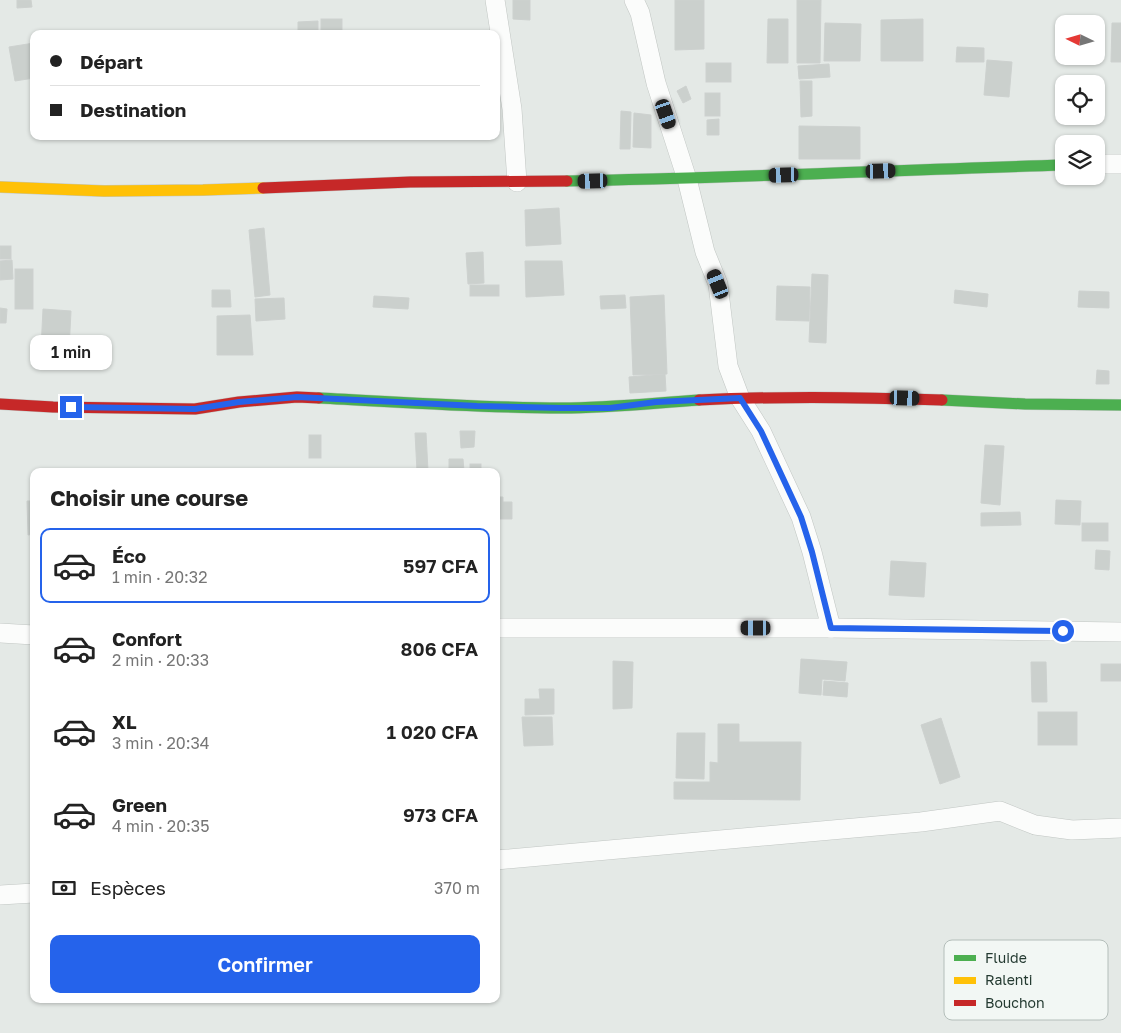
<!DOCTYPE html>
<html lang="fr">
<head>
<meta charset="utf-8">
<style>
  body { margin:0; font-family:"Golos Text",sans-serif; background:#f2f2f2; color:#222; height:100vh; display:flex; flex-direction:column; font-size:19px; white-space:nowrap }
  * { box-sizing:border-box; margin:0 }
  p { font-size:16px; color:#767676 }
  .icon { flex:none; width:28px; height:28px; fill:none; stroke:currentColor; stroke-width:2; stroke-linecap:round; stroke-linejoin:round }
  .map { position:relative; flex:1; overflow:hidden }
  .sheet { position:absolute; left:30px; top:468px; width:470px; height:535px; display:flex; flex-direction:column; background:#fff; border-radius:10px; box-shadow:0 1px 4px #0004 }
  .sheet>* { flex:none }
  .banner { position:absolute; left:30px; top:30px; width:470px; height:110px; border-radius:10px; box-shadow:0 1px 4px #0004; display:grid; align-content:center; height:110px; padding:0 20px; background:#fff }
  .needle { width:32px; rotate:275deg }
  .tools { position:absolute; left:1055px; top:15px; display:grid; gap:10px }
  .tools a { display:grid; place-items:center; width:50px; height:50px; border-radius:10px; background:#fff; box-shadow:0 1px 4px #0004; font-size:25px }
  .end { position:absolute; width:22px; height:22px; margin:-11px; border:6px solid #2563eb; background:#fff; box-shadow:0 0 0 2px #fff }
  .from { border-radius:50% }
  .bubble { position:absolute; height:35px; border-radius:10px; background:#fff; box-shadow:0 1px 4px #0004; font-size:16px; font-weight:600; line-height:35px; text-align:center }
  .car { position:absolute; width:15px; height:30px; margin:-15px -8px; border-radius:6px; box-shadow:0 0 4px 1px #0007; background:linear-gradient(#222 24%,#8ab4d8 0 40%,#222 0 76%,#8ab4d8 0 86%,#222 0) }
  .banner b { display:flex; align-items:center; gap:18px; height:48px; font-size:19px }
  .banner b+b { border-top:1px solid #e0e0e0 }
  .banner i { width:12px; height:12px; background:#222 }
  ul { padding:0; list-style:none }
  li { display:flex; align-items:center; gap:15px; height:75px; margin:0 10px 8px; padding:0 10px; border:2px solid transparent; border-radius:10px }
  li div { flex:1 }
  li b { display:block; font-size:19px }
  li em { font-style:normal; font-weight:600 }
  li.on { border-color:#2563eb }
  li>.icon { width:45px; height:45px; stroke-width:1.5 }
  h2 { padding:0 20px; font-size:22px; line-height:60px }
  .pay { display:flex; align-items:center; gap:12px; height:55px; padding:0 20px; font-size:19px }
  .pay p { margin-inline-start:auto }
  .button { display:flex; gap:10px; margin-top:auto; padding:10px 20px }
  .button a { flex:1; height:58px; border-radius:10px; background:#2563eb; color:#fff; font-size:20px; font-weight:600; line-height:58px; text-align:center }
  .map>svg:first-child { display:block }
  .building { fill:#cbd0cd; stroke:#cdd1cf }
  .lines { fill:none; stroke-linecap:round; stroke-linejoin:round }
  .street-casing { stroke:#c1c6c3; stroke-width:20 }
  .fast-casing { stroke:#c0c6c3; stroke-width:12 }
  .slow-casing { stroke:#c0c6c3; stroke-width:12 }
  .jam-casing { stroke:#c0c6c3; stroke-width:12 }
  .street { stroke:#fbfcfb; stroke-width:19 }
  .fast { stroke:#4caf50; stroke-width:11 }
  .slow { stroke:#ffc107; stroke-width:11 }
  .jam { stroke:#c62828; stroke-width:11 }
  .route { stroke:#2563eb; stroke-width:6 }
  .key { fill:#f2f7f4; stroke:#b4beba; stroke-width:1 }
  .key-label { font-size:14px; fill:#243a31 }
</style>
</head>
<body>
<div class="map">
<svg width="1121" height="1033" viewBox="0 0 1121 1033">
  <rect width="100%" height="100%" fill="#e4e9e6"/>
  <g class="building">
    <polygon points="17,0 31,0 32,7 17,8"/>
    <polygon points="513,0 530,0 530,20 513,19"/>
    <polygon points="675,0 704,0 704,49 675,50"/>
    <polygon points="797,0 821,0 820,63 797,63"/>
    <rect x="321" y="19" width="21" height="15"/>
    <polygon points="768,19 788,19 788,63 767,63"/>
    <polygon points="923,19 923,61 881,61 881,20"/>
    <polygon points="318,21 318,34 298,34 298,22"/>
    <polygon points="825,23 861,24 860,61 824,61"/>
    <polygon points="1112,23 1121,23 1121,62 1111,62"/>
    <polygon points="34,43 34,78 15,81 9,47"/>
    <polygon points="957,47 984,48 984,62 956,62"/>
    <polygon points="987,60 1012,62 1009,97 984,95"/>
    <rect x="706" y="63" width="25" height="19"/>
    <polygon points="829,64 830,77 799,79 798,66"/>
    <polygon points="800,81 812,81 812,116 801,117"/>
    <polygon points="686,86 691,99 683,103 677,91"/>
    <rect x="705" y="93" width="15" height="23"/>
    <polygon points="621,111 631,112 630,149 620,149"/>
    <polygon points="634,113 651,115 651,148 633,147"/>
    <polygon points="719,119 719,135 707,135 707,120"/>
    <polygon points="799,126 860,127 860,159 799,159"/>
    <polygon points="559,208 561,244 526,246 525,210"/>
    <polygon points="264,228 270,295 255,297 249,230"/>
    <rect x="0" y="246" width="11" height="13"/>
    <polygon points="483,252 484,283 468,284 466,253"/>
    <polygon points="12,260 13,279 0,280 0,261"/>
    <polygon points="525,261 562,261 564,295 526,297"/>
    <rect x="15" y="269" width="18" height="40"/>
    <polygon points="812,274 828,275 826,343 809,342"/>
    <rect x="470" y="285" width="29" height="11"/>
    <polygon points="777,286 810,287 809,321 776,320"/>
    <polygon points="212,290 230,290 231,307 212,307"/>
    <polygon points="955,290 988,294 987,307 954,303"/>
    <polygon points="1079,291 1109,292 1109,308 1078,307"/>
    <polygon points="625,295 626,308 601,309 600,296"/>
    <polygon points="664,295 667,374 633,375 630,297"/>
    <polygon points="374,296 409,298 408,309 373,307"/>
    <polygon points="284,298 285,319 256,321 255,299"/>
    <polygon points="0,308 7,309 6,323 0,323"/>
    <polygon points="43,309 71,311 69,350 41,349"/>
    <polygon points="250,315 253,355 217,355 217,316"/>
    <polygon points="1097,370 1109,371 1109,384 1096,384"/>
    <polygon points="665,374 666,391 630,393 629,377"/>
    <polygon points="460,431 475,431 474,447 461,448"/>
    <polygon points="415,433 426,433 428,471 417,471"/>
    <rect x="309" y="435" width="12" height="23"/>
    <polygon points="985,445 1004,446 1000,505 981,503"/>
    <polygon points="449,459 463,459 464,471 449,471"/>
    <rect x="470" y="464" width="11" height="7"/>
    <polygon points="496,497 503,497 503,502 512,502 512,519 496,519"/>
    <polygon points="1056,500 1081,501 1080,525 1055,524"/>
    <polygon points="27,501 34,501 34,534 28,535"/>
    <polygon points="1020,512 1021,525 981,526 981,513"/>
    <rect x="1082" y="523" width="26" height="18"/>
    <polygon points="1096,550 1110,551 1109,570 1095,569"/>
    <polygon points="891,561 926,563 924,597 889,595"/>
    <polygon points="801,659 847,662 845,681 822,679 821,695 799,693"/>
    <polygon points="613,661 633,662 632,708 613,709"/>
    <polygon points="1031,662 1046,662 1047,702 1032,702"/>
    <rect x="1101" y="664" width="20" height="17"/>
    <polygon points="824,681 848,683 847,697 823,695"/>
    <polygon points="539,689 554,689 554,714 525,715 525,699 540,699"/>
    <rect x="1038" y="712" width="39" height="33"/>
    <polygon points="522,717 552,717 553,745 524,746"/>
    <polygon points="941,718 960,777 940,784 921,725"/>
    <polygon points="718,724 739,724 739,742 801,742 800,800 674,799 674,782 710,782 710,762 718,763"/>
    <polygon points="677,733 705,733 704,779 676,778"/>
  </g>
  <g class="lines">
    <defs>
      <g id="street">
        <polyline points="495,0 512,109 517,182"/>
        <polyline points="634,0 640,13 656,83 687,179 705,252 718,284 728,366 740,398 761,431 801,517 812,552 831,628"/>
        <polyline points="1096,164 1121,164"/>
        <polyline points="496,628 831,628 1121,632"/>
        <polyline points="0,633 34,635"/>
        <polyline points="496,860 921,822 1000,811 1035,825 1072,830 1121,828"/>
        <polyline points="0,895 34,893"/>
      </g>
      <g id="fast">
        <path d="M567 181C733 178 898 170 1064 165"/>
        <path d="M319 398C400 402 481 408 562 408 608 408 653 403 699 400"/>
        <polyline points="942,400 1025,404 1121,405"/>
      </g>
      <polyline id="slow" points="0,187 104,191 203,190 263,188"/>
      <g id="jam">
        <polyline points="263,188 410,182 567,181"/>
        <path d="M699 400C780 396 861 397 942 400"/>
        <polyline points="0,404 53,407 195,409 239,402 297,397 319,398"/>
      </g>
    </defs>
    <use href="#street" class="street-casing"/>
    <use href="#fast" class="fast-casing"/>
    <use href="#slow" class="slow-casing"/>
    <use href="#jam" class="jam-casing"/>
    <use href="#street" class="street"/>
    <use href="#fast" class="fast"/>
    <use href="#slow" class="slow"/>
    <use href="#jam" class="jam"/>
  </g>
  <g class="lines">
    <polyline class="route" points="71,407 195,409 239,402 297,397 477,406 561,408 610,408 656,402 740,398 761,431 801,517 812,552 831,628 1063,631"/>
  </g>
  <rect x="944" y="940" width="164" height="80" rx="8" class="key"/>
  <rect x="954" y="955" width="22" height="6" fill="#4caf50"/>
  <rect x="954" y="977" width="22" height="7" fill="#ffc107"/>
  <rect x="954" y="1000" width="22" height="6" fill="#c62828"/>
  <g class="key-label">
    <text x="985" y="963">Fluide</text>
    <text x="985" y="985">Ralenti</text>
    <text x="985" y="1008">Bouchon</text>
  </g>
</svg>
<div class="tools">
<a><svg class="needle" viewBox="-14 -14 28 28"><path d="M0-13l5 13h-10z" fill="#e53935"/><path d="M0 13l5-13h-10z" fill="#767676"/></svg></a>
<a><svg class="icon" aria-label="locate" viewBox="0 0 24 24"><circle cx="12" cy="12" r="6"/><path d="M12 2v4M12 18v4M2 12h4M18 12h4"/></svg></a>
<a><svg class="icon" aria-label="layers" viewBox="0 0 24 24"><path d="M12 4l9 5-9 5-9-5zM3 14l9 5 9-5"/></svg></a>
</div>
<i class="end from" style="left:1063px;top:631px"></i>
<i class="end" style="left:71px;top:407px"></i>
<div class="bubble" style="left:30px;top:335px;width:82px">1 min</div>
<i class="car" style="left:666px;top:114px;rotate:161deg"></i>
<i class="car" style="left:881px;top:171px;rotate:88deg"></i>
<i class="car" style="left:784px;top:175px;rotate:268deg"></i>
<i class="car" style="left:593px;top:181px;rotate:268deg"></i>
<i class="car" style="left:718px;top:284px;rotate:338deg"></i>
<i class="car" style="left:905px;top:398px;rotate:92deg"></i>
<i class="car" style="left:756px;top:628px;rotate:270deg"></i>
<div class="banner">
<b><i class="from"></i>Départ</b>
<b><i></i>Destination</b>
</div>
<section class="sheet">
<h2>Choisir une course</h2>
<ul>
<li class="on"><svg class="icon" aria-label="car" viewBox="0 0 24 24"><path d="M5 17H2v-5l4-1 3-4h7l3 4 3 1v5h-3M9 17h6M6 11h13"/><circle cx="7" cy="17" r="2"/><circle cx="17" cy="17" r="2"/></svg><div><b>Éco</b><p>1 min · 20:32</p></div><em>597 CFA</em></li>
<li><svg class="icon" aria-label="car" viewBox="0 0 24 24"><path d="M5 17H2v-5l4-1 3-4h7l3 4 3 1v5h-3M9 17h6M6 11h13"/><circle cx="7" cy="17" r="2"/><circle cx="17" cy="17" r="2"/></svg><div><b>Confort</b><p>2 min · 20:33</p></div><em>806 CFA</em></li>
<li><svg class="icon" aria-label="car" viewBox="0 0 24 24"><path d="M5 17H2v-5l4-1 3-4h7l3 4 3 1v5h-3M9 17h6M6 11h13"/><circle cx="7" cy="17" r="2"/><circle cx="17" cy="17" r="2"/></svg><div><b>XL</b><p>3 min · 20:34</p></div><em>1 020 CFA</em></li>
<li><svg class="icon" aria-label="car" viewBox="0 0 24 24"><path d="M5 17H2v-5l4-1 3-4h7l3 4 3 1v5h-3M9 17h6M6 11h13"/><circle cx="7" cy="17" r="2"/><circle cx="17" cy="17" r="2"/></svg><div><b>Green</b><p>4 min · 20:35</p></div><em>973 CFA</em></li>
</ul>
<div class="pay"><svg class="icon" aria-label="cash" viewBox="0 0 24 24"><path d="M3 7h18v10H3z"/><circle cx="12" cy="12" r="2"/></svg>Espèces<p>370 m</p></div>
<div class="button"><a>Confirmer</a></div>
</section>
</div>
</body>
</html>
